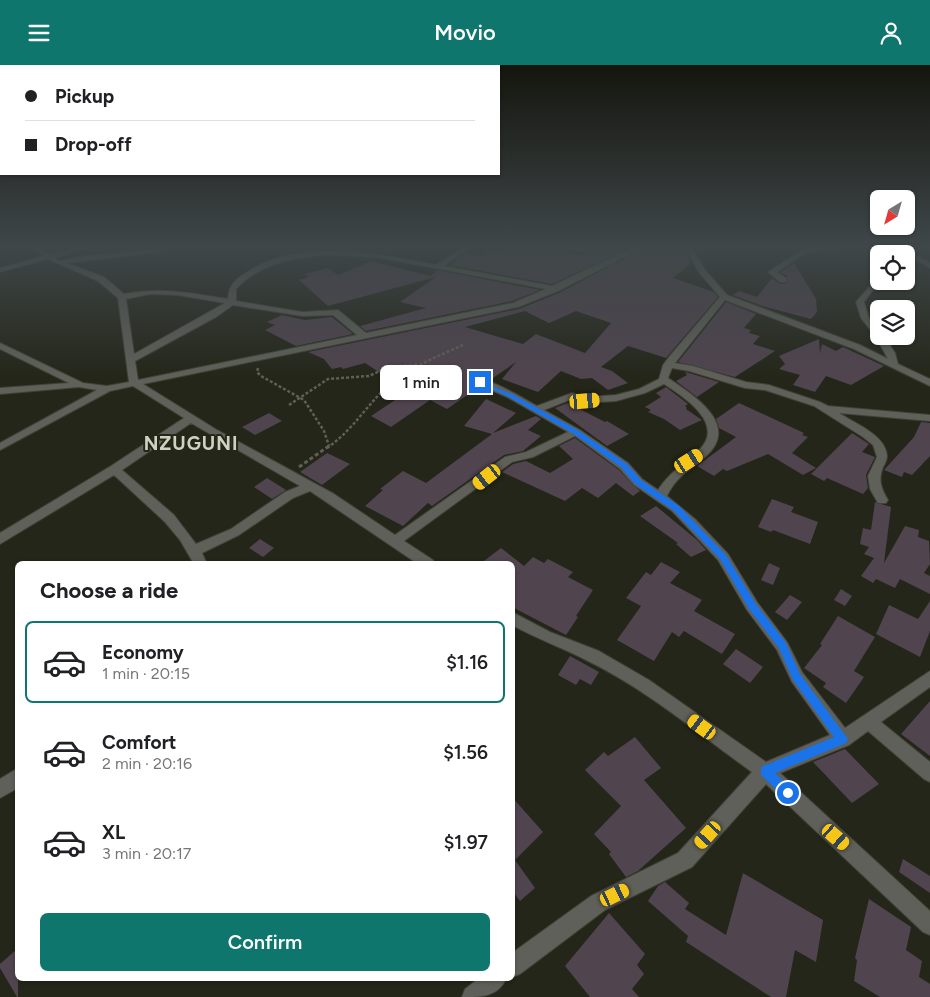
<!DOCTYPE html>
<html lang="en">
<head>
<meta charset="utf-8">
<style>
  body { margin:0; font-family:Figtree,sans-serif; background:#f2f2f2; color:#202124; height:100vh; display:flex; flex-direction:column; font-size:19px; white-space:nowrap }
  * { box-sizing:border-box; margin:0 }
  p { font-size:16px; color:#757577 }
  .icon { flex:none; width:28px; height:28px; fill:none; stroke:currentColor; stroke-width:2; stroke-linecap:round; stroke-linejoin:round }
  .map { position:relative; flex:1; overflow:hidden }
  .details { position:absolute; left:15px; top:496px; width:500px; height:420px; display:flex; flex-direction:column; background:#fff; border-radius:8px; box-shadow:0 1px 4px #0004 }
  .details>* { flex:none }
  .guide { position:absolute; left:0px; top:0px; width:500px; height:110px; box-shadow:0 1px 4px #0004; display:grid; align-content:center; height:110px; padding:0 25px; background:#fff }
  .needle { width:32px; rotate:217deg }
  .tools { position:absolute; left:870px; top:125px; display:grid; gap:10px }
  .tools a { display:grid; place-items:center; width:45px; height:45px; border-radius:8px; background:#fff; box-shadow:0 1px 4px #0004; font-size:25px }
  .end { position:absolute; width:22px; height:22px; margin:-11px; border:6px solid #1a73e8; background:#fff; box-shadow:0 0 0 2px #fff }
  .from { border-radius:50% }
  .bubble { position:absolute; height:35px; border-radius:8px; background:#fff; box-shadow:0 1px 4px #0004; font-size:16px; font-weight:600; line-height:35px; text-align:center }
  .car { position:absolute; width:15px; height:30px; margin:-15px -8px; border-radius:6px; box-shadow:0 0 4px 1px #0007; background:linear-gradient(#f5c518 24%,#345 0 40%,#f5c518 0 76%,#345 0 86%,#f5c518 0) }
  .guide b { display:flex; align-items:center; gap:18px; height:48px; font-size:19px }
  .guide b+b { border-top:1px solid #e0e0e0 }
  .guide i { width:12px; height:12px; background:#202124 }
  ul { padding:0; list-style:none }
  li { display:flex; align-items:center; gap:15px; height:82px; margin:0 10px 8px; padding:0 15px; border:2px solid transparent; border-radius:8px }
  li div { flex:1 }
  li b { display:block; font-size:19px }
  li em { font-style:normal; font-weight:600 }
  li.selected { border-color:#0f766e }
  li>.icon { width:45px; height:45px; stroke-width:1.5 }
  h2 { padding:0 25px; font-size:22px; line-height:60px }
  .button { display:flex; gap:10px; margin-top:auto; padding:10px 25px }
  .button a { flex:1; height:58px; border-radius:8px; background:#0f766e; color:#fff; font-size:20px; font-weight:600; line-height:58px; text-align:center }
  header { display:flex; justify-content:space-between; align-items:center; height:65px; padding:0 25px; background:#0f766e; color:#fff; font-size:22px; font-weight:600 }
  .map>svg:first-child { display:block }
  .building { fill:#50444e; fill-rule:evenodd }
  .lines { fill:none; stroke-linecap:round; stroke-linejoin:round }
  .minor-casing { stroke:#404236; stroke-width:2 }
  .path-far1 { stroke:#5f6055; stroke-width:2.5; stroke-dasharray:3 2; stroke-linecap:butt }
  .path { stroke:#5f6055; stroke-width:3; stroke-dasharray:4 2.5; stroke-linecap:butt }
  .minor { fill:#5f6059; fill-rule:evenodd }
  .route { fill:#1a73e8 }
  .labels { text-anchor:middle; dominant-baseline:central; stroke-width:4; stroke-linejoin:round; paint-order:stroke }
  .district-label { font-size:19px; font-weight:bold; letter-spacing:1px; fill:#d0d2c1; stroke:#242619 }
</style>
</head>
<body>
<header><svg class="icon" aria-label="menu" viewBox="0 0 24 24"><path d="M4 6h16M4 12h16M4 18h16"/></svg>Movio<svg class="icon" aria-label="person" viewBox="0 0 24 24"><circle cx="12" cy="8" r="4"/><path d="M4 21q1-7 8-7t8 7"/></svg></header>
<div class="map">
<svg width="930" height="932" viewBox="0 0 930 932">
  <rect width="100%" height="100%" fill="#242619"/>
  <g class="building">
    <polygon points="514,183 555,183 557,185 585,189 590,185 587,183 630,183 552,219 449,200 466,188 480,191 490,186 497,188"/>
    <path d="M644 183H684L691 198 673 213 714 227 718 232 666 293 628 281 601 302 612 306 628 318 608 325 592 313 581 314 561 306 538 327 502 314 516 297 490 315 476 314 475 319 479 322 447 344 430 335 391 362 371 351 401 331 409 333 437 316 414 302 388 313 365 298 343 304 341 302 332 304 324 294 308 287 519 244 559 228ZM525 246 549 258 576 246 611 258 585 288 536 269 523 279 465 262Z"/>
    <polygon points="371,196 431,211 437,205 540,225 512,236 366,266 360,261 426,243 400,237 436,212 328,241 299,215 309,212 304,209 328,203 338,210"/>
    <polygon points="794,198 816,234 817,247 811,254 762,241 733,230 739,226 757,232 772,213 780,219 787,218 787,211 780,207"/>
    <polygon points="726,237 756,249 744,263 751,265 749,268 760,271 753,279 775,286 735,312 678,297"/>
    <polygon points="282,250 305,255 332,252 353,269 296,281 265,265 275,260 267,257"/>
    <polygon points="819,274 820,288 822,279 836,286 843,282 884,301 851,320 826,311 815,327 793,320 800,310 779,304 785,299 779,291"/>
    <polygon points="685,307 689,308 719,317 697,332 676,316 687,310"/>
    <polygon points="666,322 688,339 685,341 687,343 686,344 702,355 680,365 664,354 648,347 651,345 645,342 661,332 656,328"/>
    <polygon points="486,334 516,348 493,368 536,351 541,354 528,365 541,371 523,386 504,390 432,441 428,438 403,461 365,441 383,425 380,424 403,406 426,418 492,369 464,361"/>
    <polygon points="568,338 605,357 607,356 629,369 607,381 555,343"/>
    <polygon points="739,338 804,368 802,370 808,372 792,388 816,403 803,410 768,389 727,406 723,404 714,411 697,401 736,372 719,363 716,354"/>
    <polygon points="269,348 282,356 255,370 242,362"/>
    <polygon points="921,357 930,358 930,391 912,410 904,407 902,412 884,405 914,372"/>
    <polygon points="852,368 869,379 862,387 875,392 866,410 868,423 863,429 827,413 824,416 811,409"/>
    <polygon points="575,373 619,405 640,426 633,431 616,418 598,433 582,423 565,436 502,407 513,399 526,396 550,408 573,394 559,381"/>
    <polygon points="327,388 350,399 322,420 300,407"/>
    <polygon points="267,413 286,425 272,434 254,422"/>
    <polygon points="772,434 794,442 791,447 818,457 810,479 773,465 771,467 758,462"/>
    <polygon points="875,437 891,442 884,498 905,461 919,465 918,472 929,476 930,499 924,508 930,511 930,529 900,514 895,523 876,514 873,518 861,511 874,493 864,489 869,482 860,479 863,463 871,465"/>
    <polygon points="656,441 697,475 706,485 691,492 676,479 678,478 640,451"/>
    <polygon points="260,474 274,483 263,492 249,483"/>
    <polygon points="501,483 524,501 533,492 544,498 548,494 573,507 568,512 593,525 576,551 578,552 566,570 512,542 512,499 480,499"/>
    <polygon points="661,497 680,507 670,518 702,535 694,546 735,569 722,589 684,566 679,572 672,567 654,596 617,575 641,541 626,533 646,507 651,510"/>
    <polygon points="769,498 780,503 773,520 761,515"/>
    <polygon points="841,524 852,531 845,541 834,535"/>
    <polygon points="790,530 802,537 787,555 775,547"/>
    <polygon points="930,536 930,566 920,592 876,569 889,540 918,554"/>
    <polygon points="838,551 875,572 854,606 864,612 846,638 823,622 826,618 804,603 822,580 820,579"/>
    <polygon points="736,584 763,602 750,618 723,599"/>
    <polygon points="570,591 599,607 591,620 580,614 576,620 558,610"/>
    <polygon points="930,636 930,691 901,669"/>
    <polygon points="635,672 661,703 644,715 686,763 638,806 626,812 609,789 611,787 594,769 621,741 585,705 604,687 608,691"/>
    <polygon points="845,684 879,719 852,738 813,697"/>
    <polygon points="512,732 543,767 515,795 535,823 520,836 512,825"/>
    <polygon points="903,794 930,811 930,828 899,807"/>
    <polygon points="743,808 823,855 816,897 795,885 786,932 771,932 686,877 688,871 648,836 658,821 665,817 689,838 685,844 726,870"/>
    <polygon points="869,834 911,862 906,885 922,896 919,912 930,919 930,932 880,932 854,916 857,895 855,893"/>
    <polygon points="609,848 645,889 637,900 644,909 632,924 639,932 590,932 565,901"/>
    <polygon points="18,883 18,932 17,932 0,903 0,899"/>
  </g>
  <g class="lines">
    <defs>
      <g id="minor">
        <path d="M32 183H39L50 190 76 183H86L55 193 60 196 86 191 169 183 153 188 67 198 104 212 124 229C164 222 189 228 228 234 228 220 237 213 249 206 302 172 379 189 436 200L463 183H470L444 201 552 221 621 188 634 183H642L558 226 518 242 143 319 217 365 334 429 395 470 505 392 526 387 568 367 507 332 477 319V315C491 313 524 334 537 341L572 328 586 332 616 330 639 324 659 314 663 300 669 292 720 232 698 206 686 183H692L705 205 727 230 860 280 888 294 876 272 861 253 856 237 879 211 880 216 864 237 869 253 879 264V271H884L895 288 898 299 930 314V321L854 284 725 235 675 298 693 301 746 317 769 320 820 337 828 341 930 350V356L839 348C854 358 886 370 887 391 887 394 885 399 883 402 878 415 881 423 888 435L886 438H878L870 424 868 411 877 392 873 380 863 372 814 341 765 325 745 323 689 306 672 303 668 313C693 330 742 360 705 392 690 404 675 413 667 431L695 454 728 489 757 537 787 577 802 607 845 663 930 606V622L881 657 930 697V717L924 714 868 666 849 680 780 708 930 846V870L923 867 766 719 692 802 605 845 520 909 512 912V888L591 831 678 788 752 707C700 670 646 624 588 596 563 583 537 574 512 560V547L550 567 599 586 649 615 766 697 830 670 792 617 777 585 747 545 718 495 672 446 634 420 620 404 575 371 533 392 512 397 404 476 433 495 434 499H418L310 426 293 433 239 470 202 488 207 499H194L180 475 165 457 114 410 0 479V468L111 401 184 353 133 321 110 326 0 385V378L97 325 79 322 0 329V323L69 318 0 284V278L83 318 107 321 129 317 118 233 98 216 48 194 0 207V203L44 191ZM325 190 376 192 546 224 513 238 366 268 338 245 302 247 236 236V224C259 199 291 193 325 190ZM150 229 177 230 225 238 134 289 126 234ZM233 240 302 251 333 250 357 270 138 315 135 296 216 252ZM664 319C684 332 726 359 699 385 685 399 669 407 658 425L642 414 628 398 580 365 544 345 572 334 585 338 616 336 645 328ZM191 358 300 421 285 427 231 464 196 479 174 450 122 405Z"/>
        <polygon points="557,183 581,183 588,185 585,187"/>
        <polygon points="816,183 835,183 806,188 777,207 786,213 786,217 780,217 768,207 802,185"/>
        <polygon points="886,183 892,183 890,189 884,189"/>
        <polygon points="895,183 902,183 930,198 930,203"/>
        <polygon points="18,703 18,723 0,733 0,714"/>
        <path d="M478 914H506C497 932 482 932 462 932L465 924Z"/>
      </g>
    </defs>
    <use href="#minor" class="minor-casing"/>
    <g class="path-far1">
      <polyline points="258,303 257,307 261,311 304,335 324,366 329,381"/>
      <polyline points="289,340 328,314 369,311 386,303 418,299"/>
      <path d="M327 383C353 365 365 342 386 323 408 303 436 292 463 280"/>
    </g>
    <polyline class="path" points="299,402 329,381"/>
    <use href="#minor" class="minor"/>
  </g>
  <linearGradient id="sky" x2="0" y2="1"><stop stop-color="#14150e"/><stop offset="0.58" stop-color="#3f4749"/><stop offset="1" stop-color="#3f4749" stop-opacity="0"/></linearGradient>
  <rect width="930" height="313" fill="url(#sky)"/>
  <polygon class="route" points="478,316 512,329 579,366 627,399 641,415 679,441 726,490 756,539 786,578 800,609 848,674 846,678 775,708 792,724 792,732 784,732 761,710 761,702 834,672 793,615 779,583 749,544 720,494 673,445 635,419 621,402 574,369 507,331 478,318"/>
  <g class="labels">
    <g class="district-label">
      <text x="191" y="378">NZUGUNI</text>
    </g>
  </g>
</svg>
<div class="tools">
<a><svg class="needle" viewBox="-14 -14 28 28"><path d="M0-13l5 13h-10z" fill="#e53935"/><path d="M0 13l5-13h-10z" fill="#757577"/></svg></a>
<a><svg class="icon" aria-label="locate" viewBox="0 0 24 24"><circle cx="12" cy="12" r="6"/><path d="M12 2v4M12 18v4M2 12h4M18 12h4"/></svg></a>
<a><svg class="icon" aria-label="layers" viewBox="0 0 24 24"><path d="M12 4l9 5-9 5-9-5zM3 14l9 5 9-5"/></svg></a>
</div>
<i class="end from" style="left:788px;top:728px"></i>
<i class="end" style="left:480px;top:317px"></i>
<div class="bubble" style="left:380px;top:300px;width:82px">1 min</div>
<i class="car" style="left:585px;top:336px;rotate:85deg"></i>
<i class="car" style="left:689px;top:396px;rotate:58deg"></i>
<i class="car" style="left:487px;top:412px;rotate:232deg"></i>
<i class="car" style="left:702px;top:662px;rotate:306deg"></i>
<i class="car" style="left:708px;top:770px;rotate:222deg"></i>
<i class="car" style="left:836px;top:772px;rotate:131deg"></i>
<i class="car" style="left:615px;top:830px;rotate:64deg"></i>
<div class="guide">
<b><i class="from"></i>Pickup</b>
<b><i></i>Drop-off</b>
</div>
<section class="details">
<h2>Choose a ride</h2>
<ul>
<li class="selected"><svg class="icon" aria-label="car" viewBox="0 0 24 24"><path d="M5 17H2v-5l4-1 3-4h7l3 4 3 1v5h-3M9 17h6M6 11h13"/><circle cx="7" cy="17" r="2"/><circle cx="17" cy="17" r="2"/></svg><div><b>Economy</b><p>1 min · 20:15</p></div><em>$1.16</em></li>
<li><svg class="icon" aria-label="car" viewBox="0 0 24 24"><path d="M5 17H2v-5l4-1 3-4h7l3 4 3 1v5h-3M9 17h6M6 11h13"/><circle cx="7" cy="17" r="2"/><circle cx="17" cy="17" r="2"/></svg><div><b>Comfort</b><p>2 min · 20:16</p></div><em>$1.56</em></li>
<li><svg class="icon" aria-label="car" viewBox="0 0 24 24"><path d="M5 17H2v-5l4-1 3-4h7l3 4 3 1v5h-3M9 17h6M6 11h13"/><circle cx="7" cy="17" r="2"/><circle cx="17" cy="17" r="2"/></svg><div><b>XL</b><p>3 min · 20:17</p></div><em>$1.97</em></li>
</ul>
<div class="button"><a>Confirm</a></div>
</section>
</div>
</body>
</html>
